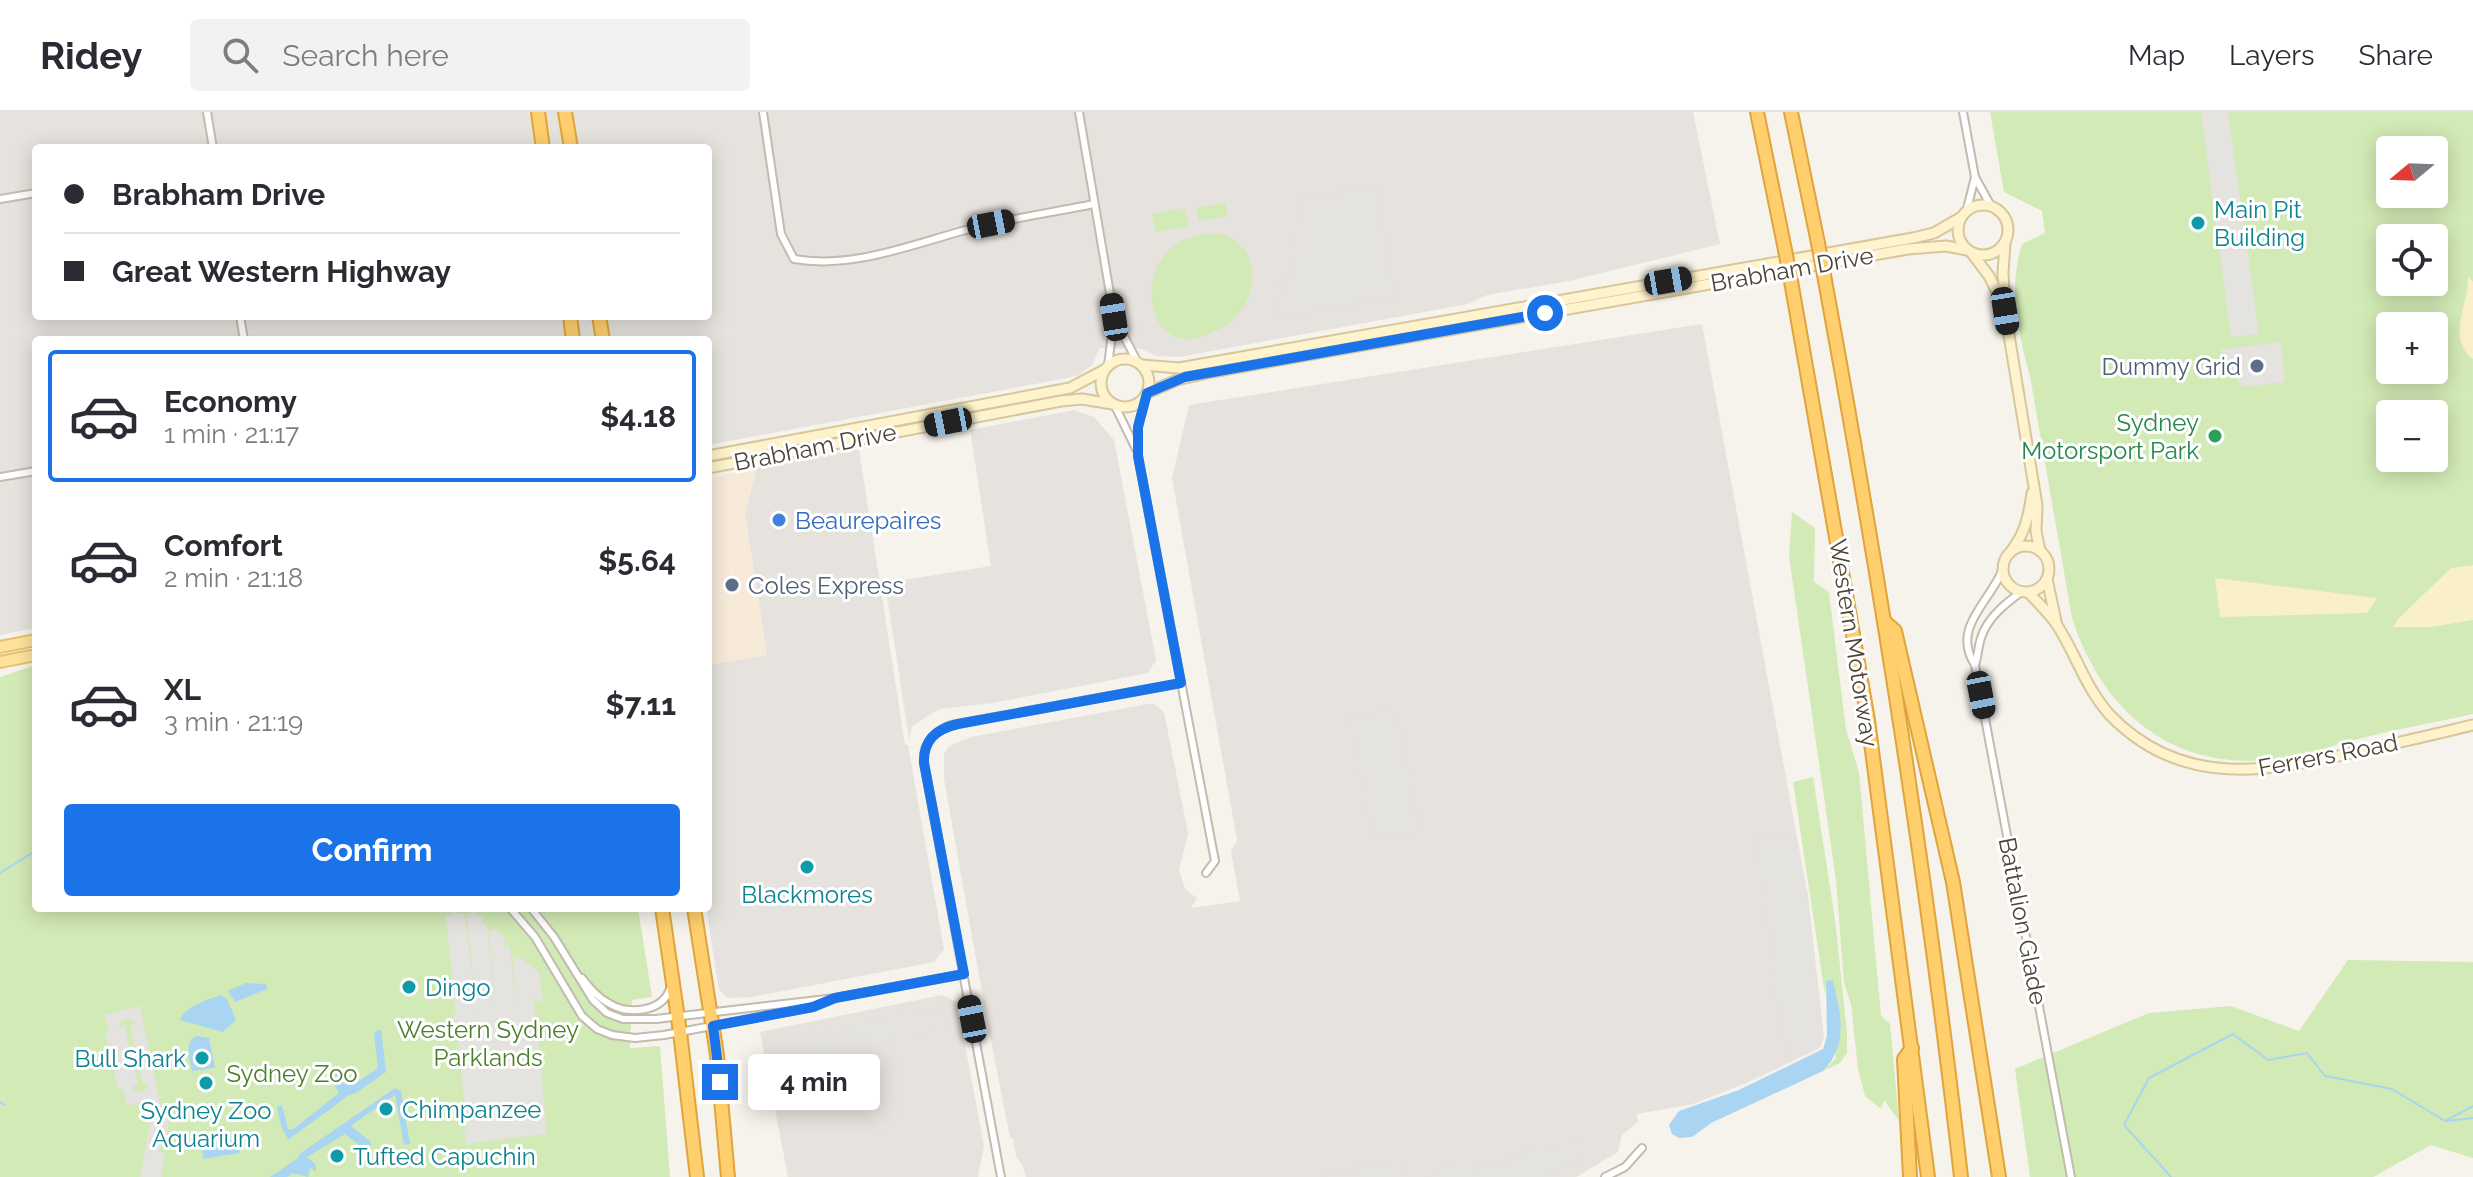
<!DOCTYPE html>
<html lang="en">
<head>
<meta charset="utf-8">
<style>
  body { margin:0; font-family:Raleway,sans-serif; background:#f2f2f3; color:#2b2b33; height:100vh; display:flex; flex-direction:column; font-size:30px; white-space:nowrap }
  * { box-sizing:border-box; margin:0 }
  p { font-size:26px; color:#7c7c81 }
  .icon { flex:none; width:44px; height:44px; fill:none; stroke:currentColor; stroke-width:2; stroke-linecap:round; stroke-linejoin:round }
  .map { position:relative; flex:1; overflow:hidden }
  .sheet { position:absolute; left:32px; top:224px; width:680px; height:576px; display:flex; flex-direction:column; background:#fff; border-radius:8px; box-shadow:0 4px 20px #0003 }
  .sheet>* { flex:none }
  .top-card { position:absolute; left:32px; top:32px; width:680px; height:176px; border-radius:8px; box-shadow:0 4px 20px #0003; display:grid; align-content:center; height:176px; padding:0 32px; background:#fff }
  .needle { width:52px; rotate:251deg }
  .fabs { position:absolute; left:2376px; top:24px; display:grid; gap:16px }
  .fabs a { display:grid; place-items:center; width:72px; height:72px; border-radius:8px; background:#fff; box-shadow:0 4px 20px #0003; font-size:40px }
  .end { position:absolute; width:36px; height:36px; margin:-18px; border:10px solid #1a73e8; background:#fff; box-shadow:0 0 0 4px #fff }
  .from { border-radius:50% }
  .bubble { position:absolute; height:56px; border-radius:8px; background:#fff; box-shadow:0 4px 20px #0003; font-size:26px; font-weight:700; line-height:56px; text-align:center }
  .car { position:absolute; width:24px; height:48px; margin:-24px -12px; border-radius:10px; box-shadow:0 0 6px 2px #0007; background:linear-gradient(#222 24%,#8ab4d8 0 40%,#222 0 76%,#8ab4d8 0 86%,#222 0) }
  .top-card b { display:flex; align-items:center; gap:28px; height:76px; font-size:30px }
  .top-card b+b { border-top:2px solid #e1e1e2 }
  .top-card i { width:20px; height:20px; background:#2b2b33 }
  ul { padding:14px 0 0; list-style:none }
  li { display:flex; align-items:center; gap:24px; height:132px; margin:0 16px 12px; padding:0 16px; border:4px solid transparent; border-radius:8px }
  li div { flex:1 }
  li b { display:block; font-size:30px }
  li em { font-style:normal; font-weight:700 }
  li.selected { border-color:#1a73e8 }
  li>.icon { width:72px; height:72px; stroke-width:1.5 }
  .primary-button { display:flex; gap:16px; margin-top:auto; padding:16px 32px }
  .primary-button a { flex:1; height:92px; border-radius:8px; background:#1a73e8; color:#fff; font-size:32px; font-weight:700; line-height:92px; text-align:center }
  header { display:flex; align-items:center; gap:48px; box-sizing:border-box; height:112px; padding:0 40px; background:#fff; border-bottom:2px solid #e1e1e2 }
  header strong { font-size:38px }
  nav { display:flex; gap:44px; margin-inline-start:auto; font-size:28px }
  .search { width:560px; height:72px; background:#f2f2f3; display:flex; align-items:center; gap:20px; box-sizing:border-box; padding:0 28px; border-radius:8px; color:#7c7c81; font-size:30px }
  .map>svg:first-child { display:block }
  .commercial { fill:#f7ead8 }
  .industrial { fill:#e6e2dd; fill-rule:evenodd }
  .green { fill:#d2eab5; fill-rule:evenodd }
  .sand { fill:#f9efc9 }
  .parking { fill:#e5e3e0; fill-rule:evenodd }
  .water { fill:#a9d4f2 }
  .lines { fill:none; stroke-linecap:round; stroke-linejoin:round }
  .stream { stroke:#a9d4f2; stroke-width:2 }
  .street-casing { stroke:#c2bbae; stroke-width:10 }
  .secondary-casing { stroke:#d6c79b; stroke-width:13 }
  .primary-casing { stroke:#e6c16a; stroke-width:14 }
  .highway-casing { stroke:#e0a43c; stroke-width:16 }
  .street { stroke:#fff; stroke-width:6 }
  .secondary { stroke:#fff3cd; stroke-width:9 }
  .primary { stroke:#ffe39c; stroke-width:10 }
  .highway { stroke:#ffcf6e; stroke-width:12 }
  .highway-bridge-casing { stroke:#e0a43c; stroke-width:16; stroke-linecap:butt }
  .highway-bridge { stroke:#ffcf6e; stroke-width:12 }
  .route { stroke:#1a73e8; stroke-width:10 }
  .culture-dot { fill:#0f9aa8; stroke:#fff; stroke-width:3 }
  .service-dot { fill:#5c6f8a; stroke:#fff; stroke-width:3 }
  .leisure-dot { fill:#2e9e5b; stroke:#fff; stroke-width:3 }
  .shop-dot { fill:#3f7fe0; stroke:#fff; stroke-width:3 }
  .labels { text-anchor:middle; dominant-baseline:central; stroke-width:6; stroke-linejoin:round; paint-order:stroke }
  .culture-label { font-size:24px; fill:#0d838f; stroke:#fff; text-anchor:start }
  .street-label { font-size:24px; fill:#4b4439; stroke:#fff }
  .service-label { font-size:24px; fill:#4e5e75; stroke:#fff; text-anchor:end }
  .leisure-label { font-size:24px; fill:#27864d; stroke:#fff; text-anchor:end }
  .shop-label { font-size:24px; fill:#366cbe; stroke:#fff; text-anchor:start }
  .park-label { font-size:24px; fill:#4a7f2a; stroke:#fff }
</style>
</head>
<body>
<header>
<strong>Ridey</strong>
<div class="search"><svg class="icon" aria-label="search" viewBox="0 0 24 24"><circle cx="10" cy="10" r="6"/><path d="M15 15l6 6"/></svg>Search here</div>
<nav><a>Map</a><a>Layers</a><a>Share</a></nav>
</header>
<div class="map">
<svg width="2473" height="1065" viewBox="0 0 2473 1065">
  <rect width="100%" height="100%" fill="#f6f3ec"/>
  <polygon class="commercial" points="757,355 745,402 767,544 708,553 708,367"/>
  <g class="industrial">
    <path d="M0 0H1693L1720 132 1569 169 1487 183 1468 192 1179 245 1157 244 1141 237 1100 236 1092 253 1079 263 1067 266 708 333V228H36V516L0 523ZM36 36H708V204H36Z"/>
    <polygon points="1702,212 1808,784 1824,925 1820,936 1744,972 1693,992 1637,1002 1638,1010 1622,1023 1618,1040 1576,1065 1026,1065 1023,1054 1016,1044 1013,1026 1010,1026 988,914 944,667 944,642 949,634 971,625 1153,591 1164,600 1188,721 1179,758 1185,777 1197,786 1191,796 1240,789 1231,740 1237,728 1172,366 1189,293"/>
    <polygon points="1074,298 1094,305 1114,328 1156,548 1148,561 993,591 939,597 912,614 909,627 885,471 991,454 970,318"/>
    <polygon points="859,337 905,633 908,633 944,837 934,850 752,885 728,886 719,878 706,796 708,796 708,553 767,543 745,402 757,355"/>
    <polygon points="942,883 957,890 984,1034 978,1065 788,1065 760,920"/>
  </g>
  <g class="green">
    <path d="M1990 0H2473V602C2437 610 2401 616 2366 625 2336 632 2308 643 2277 647 2173 660 2103 601 2072 506L2030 264C2018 222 2008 174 2022 132L2045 121 2042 99 2004 80ZM2390 38H2434V82H2390ZM2390 126H2434V170H2390ZM2390 214H2434V258H2390ZM2390 302H2434V346H2390Z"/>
    <polygon points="1225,91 1228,104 1199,109 1196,96"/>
    <polygon points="1185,96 1189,114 1156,120 1152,102"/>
    <path d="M1216 121C1253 126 1262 170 1242 197 1235 208 1224 215 1213 220 1202 226 1190 230 1178 226 1142 214 1146 158 1170 137 1183 126 1199 122 1216 121Z"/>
    <polygon points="1792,400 1815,416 1814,470 1829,480 1846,618 1859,660 1881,904 1890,912 1899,1009 1884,988 1881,997 1865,984 1858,957 1851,892 1844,871 1836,768 1789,444"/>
    <polygon points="36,553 36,796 638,796 652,885 632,888 630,936 660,934 670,1065 0,1065 0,565"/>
    <polygon points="1813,665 1835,808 1847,920 1847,941 1840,951 1823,959 1836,946 1826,870 1825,883 1793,670"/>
    <polygon points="2348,848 2473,850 2473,1046 2431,1033 2373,1065 2030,1065 2015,957 2149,901 2231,894 2299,919"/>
  </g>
  <g class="sand">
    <path d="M2468 164 2473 170V247C2445 225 2470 192 2468 164Z"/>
    <polygon points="2473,453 2473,508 2431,515 2393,515 2398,507 2451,456"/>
    <polygon points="2215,466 2376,486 2377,486 2367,501 2220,505"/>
  </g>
  <g class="parking">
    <polygon points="2201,0 2228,0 2259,222 2231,225"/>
    <polygon points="1375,74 1395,185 1276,206 1273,191 1278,190 1277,185 1282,183 1279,167 1291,165 1290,159 1293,158 1290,142 1298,140 1294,119 1302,117 1297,88"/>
    <polygon points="2281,230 2285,270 2242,275 2220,238"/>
    <polygon points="1390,597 1391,604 1398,603 1419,718 1413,719 1413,721 1373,728 1350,605"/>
    <polygon points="1787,720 1788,727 1796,725 1807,788 1823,927 1817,928 1816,931 1790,944 1787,924 1784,924 1782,910 1778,907 1766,794 1754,733 1760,732 1759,725"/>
    <polygon points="471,798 483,806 481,812 487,812 496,899 489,819 495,818 494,815 507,828 504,829 504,836 510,835 516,897 513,845 518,844 539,860 543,891 534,886 547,1022 470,1031 467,1034 464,1018 473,1019 467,1018 457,915 454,914 453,902 456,902 446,804 451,803 451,800 465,802 476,901 467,802 472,801"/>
    <path d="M140 894 163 1006H169L166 1034 161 1033 159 1039 165 1041 161 1065H140L149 1017 148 995 153 994V992L148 988 127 994 123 977 118 978 105 919 110 918 104 903ZM132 907 136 912 130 914 136 939 142 938 143 941 136 943 143 972H149L147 977 137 980 131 975 138 973 132 948 126 949 124 942 130 941 125 914 119 915 122 908Z"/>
    <polygon points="943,895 944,901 947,901 950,916 805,943 801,922"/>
    <polygon points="1582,1029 1584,1051 1550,1057 1553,1065 1427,1065 1437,1063 1436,1057 1467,1051 1469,1058 1508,1050 1507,1044"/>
    <polygon points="1404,1048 1407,1065 1321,1065 1325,1062"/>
  </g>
  <g class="water">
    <path d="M1833 868C1840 902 1850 931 1823 959L1711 1011 1692 1025 1679 1026 1672 1022 1669 1013 1679 999 1739 978 1823 937 1827 924 1826 869Z"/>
    <polygon points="246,871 266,872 267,877 235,890 228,879"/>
    <path d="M220 883 227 887 236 908 223 920 180 908C185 894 206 889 220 883Z"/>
    <polygon points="381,917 386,960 356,981 349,983 288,1028 281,1013 277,995 282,993 288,1017 292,1018 339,981 329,964 333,957 343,960 353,973 378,956 374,921"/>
    <path d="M197 924 209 926 215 956 192 959C190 947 183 930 197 924Z"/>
    <polygon points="395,976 401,979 410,1032 404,1033 395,983 353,1012 352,1015 370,1029 371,1034 367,1033 370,1039 364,1037 345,1022 307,1045 316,1053 316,1059 310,1056 308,1065 293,1061 287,1065 270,1065 297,1047 301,1041"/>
    <polygon points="237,1026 240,1029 240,1041 203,1047 202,1032"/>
  </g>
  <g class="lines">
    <g class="stream">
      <polyline points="0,761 32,741"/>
      <polyline points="0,990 4,993"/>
      <polyline points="2446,1009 2473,1006"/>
      <polyline points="2171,1065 2124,1013 2149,966 2233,922 2268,948 2307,941 2325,964 2392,977 2445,1009 2473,994"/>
    </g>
    <defs>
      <g id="street">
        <polyline points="207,0 213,36"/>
        <path d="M763 0 781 122 794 147C850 157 908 134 962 119 1005 107 1050 101 1094 92"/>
        <polyline points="1079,0 1114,205 1108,254"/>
        <polyline points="1963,0 1975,65 1991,94"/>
        <polyline points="0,87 36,81"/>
        <polyline points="1967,97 1975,65"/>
        <polyline points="240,204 244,228"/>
        <polyline points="1114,205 1138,251"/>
        <polyline points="1146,284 1138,315 1138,344 1215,749 1206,761"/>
        <polyline points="1115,294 1136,337"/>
        <polyline points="0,365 36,359"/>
        <path d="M2002 459C1989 491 1951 516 1975 553L2071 1065"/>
        <path d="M1975 553C1978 544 1978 535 1981 526 1987 506 2005 492 2021 480"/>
        <polyline points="510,796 535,825 582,904 597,917 612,923 635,926 664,923 813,895 829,888"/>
        <polyline points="531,796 554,825 593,888 607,901 623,907 656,907 835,886 964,862"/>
        <path d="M582 866C590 876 598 886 610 892 629 903 662 900 670 877"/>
        <path d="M1001 1065 924 651C923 631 933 620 951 613L1181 571"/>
        <polyline points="1605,1065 1625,1055 1642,1036"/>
      </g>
      <g id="secondary">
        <circle cx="1983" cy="118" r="25"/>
        <polyline points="2005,130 2003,161 2005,199 2037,393 2036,419 2040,439"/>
        <polyline points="1971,140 1989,164 2001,188"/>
        <circle cx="1125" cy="271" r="24"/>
        <polyline points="1142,253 1179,256 1913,126 1934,121 1960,106"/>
        <polyline points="1147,281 1177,268 1212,260 1908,137 1946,134 1967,138"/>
        <polyline points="708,344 1070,276 1104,258"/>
        <polyline points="708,356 1061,289 1082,287 1112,292"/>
        <circle cx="2026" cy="457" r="23"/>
        <path d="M2012 438C2025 421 2029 403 2032 381"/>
        <polyline points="2047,467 2056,509"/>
        <path d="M2029 481C2038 491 2049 501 2057 513 2076 542 2085 575 2109 602 2181 678 2270 660 2360 639 2398 631 2435 622 2473 613"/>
      </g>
      <g id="primary">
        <polyline points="0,535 36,528"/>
        <polyline points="0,550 36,543"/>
      </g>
      <g id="highway">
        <polyline points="538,0 543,36"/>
        <polyline points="565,0 571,36"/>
        <polyline points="1757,0 1785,138"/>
        <polyline points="1791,0 1818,131"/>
        <path d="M1824 163C1879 462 1927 762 1961 1065"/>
        <polyline points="1791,169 1868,608 1928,1065"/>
        <polyline points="570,204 573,228"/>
        <polyline points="599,204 603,228"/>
        <polyline points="1885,510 1895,519 1953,770 1999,1065"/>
        <polyline points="662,796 680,920 697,1065"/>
        <polyline points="694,796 717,943 728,1065"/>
        <polyline points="1910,1065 1904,947 1912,936"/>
      </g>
    </defs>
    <use href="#street" class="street-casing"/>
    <use href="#secondary" class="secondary-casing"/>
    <use href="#primary" class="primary-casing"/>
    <use href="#highway" class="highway-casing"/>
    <use href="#street" class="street"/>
    <use href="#secondary" class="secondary"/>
    <use href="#primary" class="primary"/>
    <use href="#highway" class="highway"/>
    <defs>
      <g id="highway-bridge">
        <polyline points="1818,131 1824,163"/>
        <polyline points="1785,138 1791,169"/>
      </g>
    </defs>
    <use href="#highway-bridge" class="highway-bridge-casing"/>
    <use href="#highway-bridge" class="highway-bridge"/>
  </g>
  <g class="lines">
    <path class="route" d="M720 970 713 914 813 895 835 886 964 862 924 651C923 628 936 617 958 612L1181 571 1138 344V315L1147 281 1185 265 1545 201"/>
  </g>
  <g class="culture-dot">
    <circle cx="2198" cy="111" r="8"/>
    <circle cx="807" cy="755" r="8"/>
    <circle cx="409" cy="875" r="8"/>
    <circle cx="202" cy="946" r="8"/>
    <circle cx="206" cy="971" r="8"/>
    <circle cx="386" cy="997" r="8"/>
    <circle cx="337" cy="1044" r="8"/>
  </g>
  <g class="service-dot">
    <circle cx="2257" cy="254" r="8"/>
    <circle cx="732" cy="473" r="8"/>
  </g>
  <circle class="leisure-dot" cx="2215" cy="324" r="8"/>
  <circle class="shop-dot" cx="779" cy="408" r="8"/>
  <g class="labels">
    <g class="culture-label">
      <text x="2214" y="97">Main Pit<tspan x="2214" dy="28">Building</tspan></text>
      <text x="807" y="782" text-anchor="middle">Blackmores</text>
      <text x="425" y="875">Dingo</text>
      <text x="186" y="946" text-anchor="end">Bull Shark</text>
      <text x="402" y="997">Chimpanzee</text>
      <text x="206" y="998" text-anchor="middle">Sydney Zoo<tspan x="206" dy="28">Aquarium</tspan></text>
      <text x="353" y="1044">Tufted Capuchin</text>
    </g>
    <g class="street-label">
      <text transform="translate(1792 157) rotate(-10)">Brabham Drive</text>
      <text transform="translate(815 335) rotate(-11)">Brabham Drive</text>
      <text transform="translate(1854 531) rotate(81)">Western Motorway</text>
      <text transform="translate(2328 643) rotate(-11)">Ferrers Road</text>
      <text transform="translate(2023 809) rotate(79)">Battalion Glade</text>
    </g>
    <g class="service-label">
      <text x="2241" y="254">Dummy Grid</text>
      <text x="748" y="473" text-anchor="start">Coles Express</text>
    </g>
    <g class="leisure-label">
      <text x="2199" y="310">Sydney<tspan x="2199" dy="28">Motorsport Park</tspan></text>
    </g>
    <g class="shop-label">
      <text x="795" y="408">Beaurepaires</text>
    </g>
    <g class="park-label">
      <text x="488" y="917">Western Sydney<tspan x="488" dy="28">Parklands</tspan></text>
      <text x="292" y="961">Sydney Zoo</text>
    </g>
  </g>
</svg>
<div class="fabs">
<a><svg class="needle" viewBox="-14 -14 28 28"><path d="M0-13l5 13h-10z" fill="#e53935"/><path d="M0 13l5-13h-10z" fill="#7c7c81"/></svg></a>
<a><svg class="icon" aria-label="locate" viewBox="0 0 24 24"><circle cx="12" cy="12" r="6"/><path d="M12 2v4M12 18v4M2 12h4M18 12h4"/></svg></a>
<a>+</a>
<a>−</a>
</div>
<i class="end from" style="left:1545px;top:201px"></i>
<i class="end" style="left:720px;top:970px"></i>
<div class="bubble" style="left:748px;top:942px;width:132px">4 min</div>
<i class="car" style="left:991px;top:112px;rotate:79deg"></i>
<i class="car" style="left:1668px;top:169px;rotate:80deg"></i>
<i class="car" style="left:2005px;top:199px;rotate:171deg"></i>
<i class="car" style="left:1114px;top:205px;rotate:351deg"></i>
<i class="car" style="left:948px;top:310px;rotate:259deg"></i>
<i class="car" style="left:1981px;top:583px;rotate:169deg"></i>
<i class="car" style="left:972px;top:907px;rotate:349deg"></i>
<div class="top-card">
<b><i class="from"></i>Brabham Drive</b>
<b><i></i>Great Western Highway</b>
</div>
<section class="sheet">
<ul>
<li class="selected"><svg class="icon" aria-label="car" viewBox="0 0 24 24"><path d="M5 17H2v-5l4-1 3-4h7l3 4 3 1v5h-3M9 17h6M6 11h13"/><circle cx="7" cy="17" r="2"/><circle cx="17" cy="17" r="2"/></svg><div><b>Economy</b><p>1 min · 21:17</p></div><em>$4.18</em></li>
<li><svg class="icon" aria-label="car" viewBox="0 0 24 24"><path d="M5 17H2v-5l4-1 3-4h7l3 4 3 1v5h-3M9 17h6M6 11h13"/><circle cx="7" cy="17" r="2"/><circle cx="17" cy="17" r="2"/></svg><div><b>Comfort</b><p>2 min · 21:18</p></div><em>$5.64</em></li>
<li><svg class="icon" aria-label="car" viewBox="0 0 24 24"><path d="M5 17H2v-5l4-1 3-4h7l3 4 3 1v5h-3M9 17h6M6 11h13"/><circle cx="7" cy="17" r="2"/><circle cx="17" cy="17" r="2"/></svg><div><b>XL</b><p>3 min · 21:19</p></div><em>$7.11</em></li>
</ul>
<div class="primary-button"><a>Confirm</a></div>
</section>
</div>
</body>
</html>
